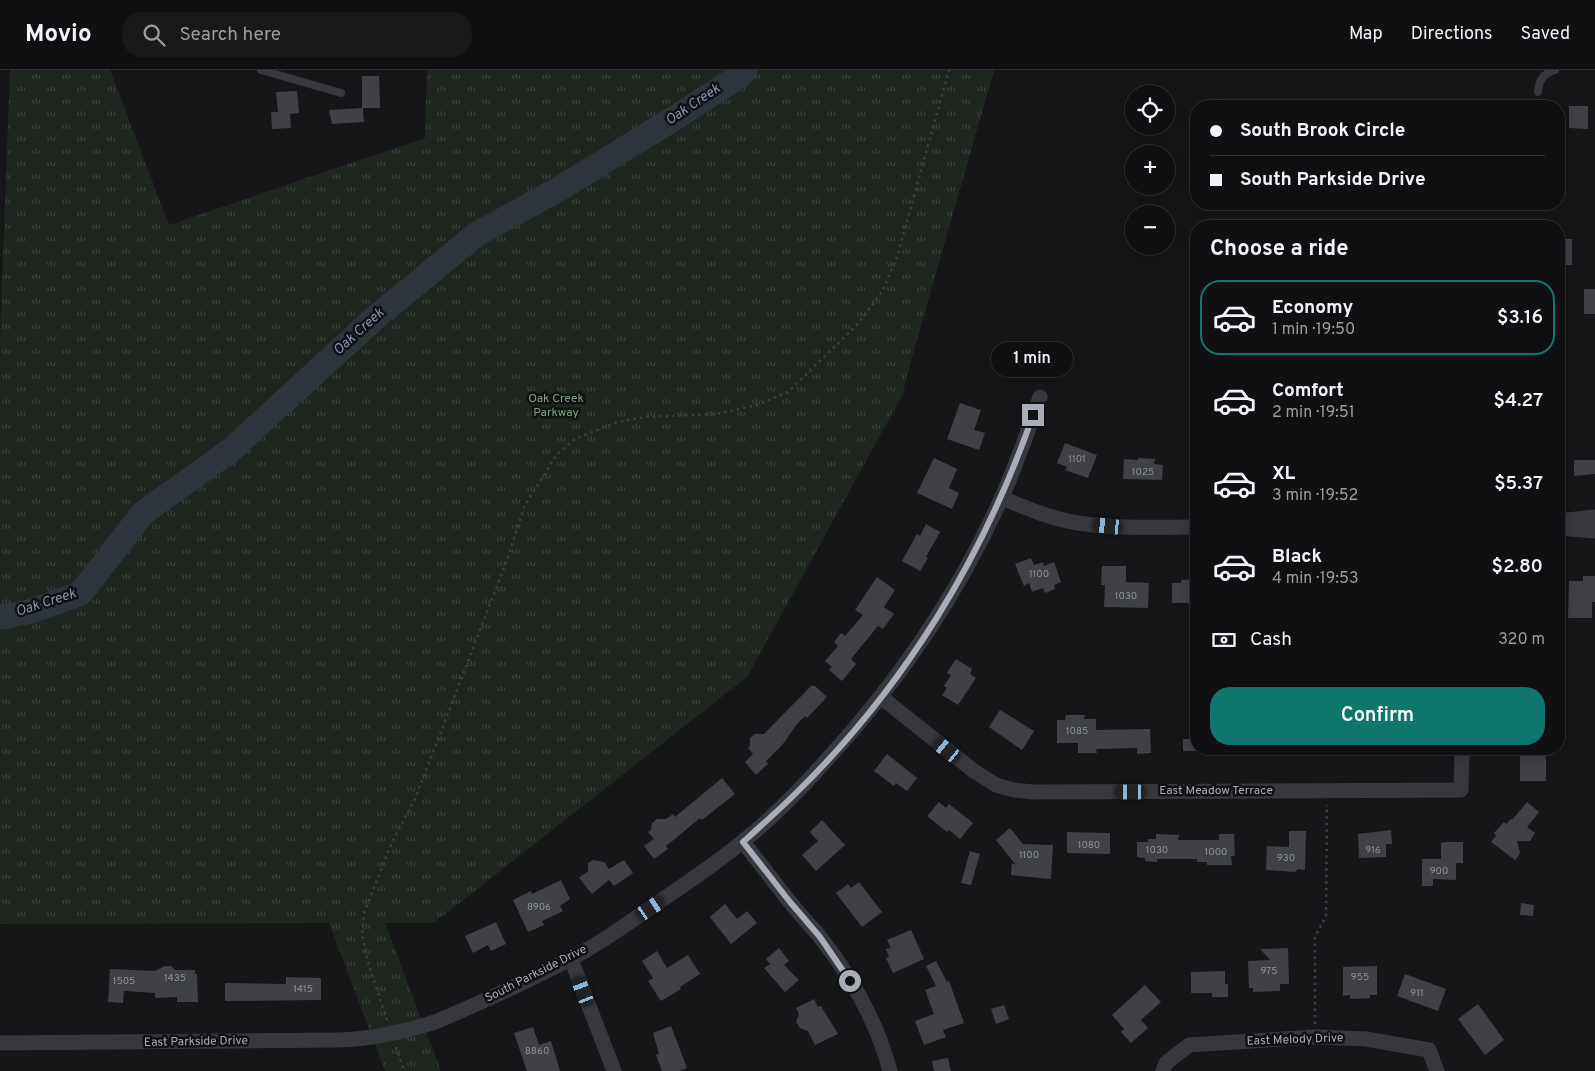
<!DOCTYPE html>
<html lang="en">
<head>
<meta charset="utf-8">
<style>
  body { margin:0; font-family:Overpass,sans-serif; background:#19191b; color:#f1f3f6; height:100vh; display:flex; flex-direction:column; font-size:19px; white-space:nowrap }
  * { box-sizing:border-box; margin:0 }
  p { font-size:16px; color:#9c9d9f }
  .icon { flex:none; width:28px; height:28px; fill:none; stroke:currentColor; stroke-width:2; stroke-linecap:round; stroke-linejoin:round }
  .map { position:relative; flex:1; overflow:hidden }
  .panel { position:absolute; left:1190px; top:150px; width:375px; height:535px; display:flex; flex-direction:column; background:#101012; border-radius:20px; box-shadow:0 2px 12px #0003,0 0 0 1px #303032 }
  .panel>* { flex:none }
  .top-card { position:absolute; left:1190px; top:30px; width:375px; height:110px; border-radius:20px; box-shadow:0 2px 12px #0003,0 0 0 1px #303032; display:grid; align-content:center; height:110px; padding:0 20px; background:#101012 }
  .controls { position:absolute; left:1125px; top:15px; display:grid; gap:10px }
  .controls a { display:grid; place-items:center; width:50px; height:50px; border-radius:50%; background:#101012; box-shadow:0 2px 12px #0003,0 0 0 1px #303032; font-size:25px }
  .end { position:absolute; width:22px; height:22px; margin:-11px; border:6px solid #a8adb8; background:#111; box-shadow:0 0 0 2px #111 }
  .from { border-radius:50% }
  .bubble { position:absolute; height:35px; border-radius:18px; background:#101012; box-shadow:0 2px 12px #0003,0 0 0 1px #303032; font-size:16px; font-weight:600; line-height:35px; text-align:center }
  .car { position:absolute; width:15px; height:30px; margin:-15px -8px; border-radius:6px; box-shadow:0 0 4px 1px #0007; background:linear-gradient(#222 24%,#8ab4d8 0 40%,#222 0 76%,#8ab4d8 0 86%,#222 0) }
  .top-card b { display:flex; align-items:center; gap:18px; height:48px; font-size:19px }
  .top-card b+b { border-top:1px solid #303032 }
  .top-card i { width:12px; height:12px; background:#f1f3f6 }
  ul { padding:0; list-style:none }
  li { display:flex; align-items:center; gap:15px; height:75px; margin:0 10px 8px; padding:0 10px; border:2px solid transparent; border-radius:20px }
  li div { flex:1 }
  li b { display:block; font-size:19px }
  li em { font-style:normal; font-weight:600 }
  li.selected { border-color:#0f766e }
  li>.icon { width:45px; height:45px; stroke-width:1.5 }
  h2 { padding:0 20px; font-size:22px; line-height:60px }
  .pay { display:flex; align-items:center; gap:12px; height:55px; padding:0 20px; font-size:19px }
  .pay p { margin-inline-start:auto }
  .primary-button { display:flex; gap:10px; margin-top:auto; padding:10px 20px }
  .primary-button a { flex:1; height:58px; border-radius:20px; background:#0f766e; color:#fff; font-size:20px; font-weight:600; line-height:58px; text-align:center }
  header { display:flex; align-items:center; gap:30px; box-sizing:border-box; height:70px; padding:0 25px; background:#101012; border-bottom:1px solid #303032 }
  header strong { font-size:24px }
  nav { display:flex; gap:28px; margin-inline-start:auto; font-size:18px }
  .search { width:350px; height:45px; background:#19191b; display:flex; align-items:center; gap:12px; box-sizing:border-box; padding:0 18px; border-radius:20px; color:#9c9d9f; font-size:19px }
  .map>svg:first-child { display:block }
  .park { fill:url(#park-tufts) }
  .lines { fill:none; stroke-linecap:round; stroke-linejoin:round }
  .river { stroke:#2c353c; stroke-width:25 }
  .building { fill:#404145 }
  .path { stroke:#3d3f44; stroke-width:2.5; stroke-dasharray:2.5 4; stroke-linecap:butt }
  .lane { stroke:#37383d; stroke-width:8 }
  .street { stroke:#37383d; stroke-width:15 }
  .route { stroke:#a8adb8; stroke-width:6 }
  .labels { text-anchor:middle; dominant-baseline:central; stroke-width:5; stroke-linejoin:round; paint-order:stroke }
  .number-label { font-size:10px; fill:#8e929b }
  .park-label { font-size:12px; fill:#7fa381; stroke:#111113 }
  .street-label { font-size:12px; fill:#a8adb8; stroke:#111113 }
  .water-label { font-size:14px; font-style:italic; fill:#7f9bb3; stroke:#111113 }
</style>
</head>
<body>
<header>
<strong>Movio</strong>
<div class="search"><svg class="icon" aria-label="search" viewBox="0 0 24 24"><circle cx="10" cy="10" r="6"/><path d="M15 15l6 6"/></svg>Search here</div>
<nav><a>Map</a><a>Directions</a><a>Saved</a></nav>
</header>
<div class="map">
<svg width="1595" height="1001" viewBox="0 0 1595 1001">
  <defs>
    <pattern id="park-tufts" width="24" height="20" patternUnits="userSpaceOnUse" patternTransform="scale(1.25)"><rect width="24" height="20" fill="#1e261f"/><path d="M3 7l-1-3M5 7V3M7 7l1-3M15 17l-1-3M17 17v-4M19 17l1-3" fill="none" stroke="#3c433d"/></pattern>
  </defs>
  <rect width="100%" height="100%" fill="#161618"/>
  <polygon class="park" points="10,0 110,0 169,155 425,68 427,0 994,0 905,312 904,322 747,607 434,853 385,853 441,1001 385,1001 329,853 0,854 0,267"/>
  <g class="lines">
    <polyline class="river" points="0,547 28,542 80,524 143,443 231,380 376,247 477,164 559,119 678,46 741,5 745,0"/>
  </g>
  <g class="building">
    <polygon points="362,6 379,6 380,38 362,38"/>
    <polygon points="297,21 299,43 290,44 291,58 272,59 271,42 278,42 276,22"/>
    <polygon points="1569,36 1588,36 1588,59 1569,58"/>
    <polygon points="363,38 364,52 332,54 329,40"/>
    <rect x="1559" y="169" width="13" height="26"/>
    <rect x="1584" y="219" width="11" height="25"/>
    <polygon points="960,333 981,340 974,360 985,363 979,380 947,369"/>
    <polygon points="1065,373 1097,385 1088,408 1065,400 1067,397 1057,393"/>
    <polygon points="934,388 957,399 949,418 959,423 952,439 917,423"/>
    <polygon points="1138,388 1155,389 1154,394 1163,395 1162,410 1123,409 1124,389 1138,390"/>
    <polygon points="1574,390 1595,390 1595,404 1574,406"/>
    <polygon points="926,454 940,462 926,487 928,488 920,501 902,491 917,464 920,466"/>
    <polygon points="1031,488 1034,495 1043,492 1044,496 1054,492 1061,512 1054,515 1055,519 1045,523 1043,518 1032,522 1029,513 1024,516 1015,494"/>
    <polygon points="1102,496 1126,496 1126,512 1149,513 1148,538 1104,537 1105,515 1101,515"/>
    <polygon points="1583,506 1595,506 1595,532 1592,532 1592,548 1568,548 1569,511 1583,511"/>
    <polygon points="877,507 895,520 884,537 894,544 883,559 878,556 851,589 856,594 842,611 829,600 832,597 825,591 838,576 834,572 841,563 845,566 863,545 855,540"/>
    <polygon points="1196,509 1196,533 1172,533 1172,513 1181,513 1181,510"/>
    <polygon points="956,589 972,599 970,604 976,608 958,635 942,625 947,618 944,616 951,605 947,603"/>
    <polygon points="811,616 815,616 827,627 807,648 805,646 796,655 783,674 766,691 768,694 756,705 745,692 753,684 748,678 750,676 750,668 755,664 764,664"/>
    <polygon points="1000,640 1034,661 1022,680 989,657"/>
    <polygon points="1066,645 1085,645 1084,649 1096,649 1096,660 1150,659 1151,683 1137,684 1137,678 1096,679 1097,683 1078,683 1078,673 1057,673 1057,650 1065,650"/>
    <rect x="1183" y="669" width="13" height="12"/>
    <rect x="1520" y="679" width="26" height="32"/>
    <polygon points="887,684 917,708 907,721 896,713 894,716 874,701"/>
    <polygon points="722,708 735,724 702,750 700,748 676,768 666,776 668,779 654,789 644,776 654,769 648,762 651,760 652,753 657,749 666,749 673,744 675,747"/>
    <polygon points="939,732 946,738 949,734 973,753 960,769 949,760 947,762 927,746"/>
    <polygon points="1527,732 1539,742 1527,757 1535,763 1530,771 1517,771 1520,783 1515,790 1491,772 1496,766 1494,763 1504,752 1506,754 1511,749 1512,750"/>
    <polygon points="822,750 845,775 816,801 802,785 818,771 810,762"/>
    <polygon points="1010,758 1023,774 1053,775 1051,809 1011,805 1012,793 1016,795 996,770"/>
    <polygon points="1391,760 1392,774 1386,774 1386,787 1359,788 1358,764"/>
    <polygon points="1289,761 1306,761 1305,800 1298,799 1295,802 1266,800 1267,776 1289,777"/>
    <polygon points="1067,762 1110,763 1110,784 1067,783"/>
    <polygon points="1156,764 1179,765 1178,770 1219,770 1219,764 1234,764 1235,786 1231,786 1232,795 1207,795 1207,792 1197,792 1197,789 1157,789 1157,792 1145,791 1145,788 1137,787 1137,772 1148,772 1148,769 1156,769"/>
    <polygon points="1446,772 1463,772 1463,793 1456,793 1456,810 1433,809 1433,816 1422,816 1422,789 1441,789 1441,773"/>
    <polygon points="970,781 980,784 971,815 961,813"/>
    <polygon points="593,790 604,792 609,799 624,790 633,803 614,816 609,810 592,824 579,808 588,801 588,793"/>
    <polygon points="561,810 570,829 560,836 563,841 542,851 544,855 528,862 513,830 531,821 532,824"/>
    <polygon points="859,812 882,842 862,857 836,823 848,814 851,818"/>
    <polygon points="1521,833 1534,835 1533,846 1520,845"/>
    <polygon points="725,834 737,849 747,841 757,853 731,874 710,847"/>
    <polygon points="496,852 506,874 491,881 488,875 473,883 465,866"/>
    <polygon points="911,860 924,889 893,903 886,888 889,887 886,879 891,878 887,870"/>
    <polygon points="779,878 789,891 784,895 799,910 785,922 764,898 770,894 766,889"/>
    <polygon points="1288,878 1289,914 1280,914 1280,921 1253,922 1253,918 1249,918 1248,891 1270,890 1260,879"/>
    <polygon points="657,881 667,898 688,885 700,904 680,917 681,919 661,931 648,911 653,908 642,891"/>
    <polygon points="936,891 947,912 949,911 964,953 943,960 946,967 924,975 915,951 934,944 925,920 936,916 926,896"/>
    <polygon points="165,896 171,896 175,900 195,900 195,904 197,904 198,932 177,932 177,927 155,928 155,923 124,921 123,933 108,932 110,899 155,901"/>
    <polygon points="1377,896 1377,925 1370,925 1370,928 1350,929 1350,925 1343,926 1343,897"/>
    <polygon points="1225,901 1225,914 1228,914 1228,927 1212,927 1212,923 1191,923 1191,902"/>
    <polygon points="1405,904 1446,919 1438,941 1397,926"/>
    <polygon points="286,907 321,908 321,930 225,931 225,913 286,914"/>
    <polygon points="1145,915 1161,932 1141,950 1148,958 1131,973 1121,962 1124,959 1112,945"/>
    <polygon points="814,929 818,937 821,936 838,964 815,975 808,961 800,958 796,952 799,944 796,938"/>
    <polygon points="1478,934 1504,970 1485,985 1458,949"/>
    <polygon points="1004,935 1009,949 996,954 991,939"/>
    <polygon points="671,956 687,998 679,1001 662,1001 656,985 659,984 653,963"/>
    <polygon points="533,957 539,975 551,971 560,1001 527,1001 514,963"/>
    <polygon points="948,988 951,1001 934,1001 932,991"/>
  </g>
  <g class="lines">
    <g class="path">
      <polyline points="387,950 368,892 362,865 364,843 392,772 415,729 507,490 525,435 557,384 575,369 617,352 646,347 716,344 757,335 788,322 858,254 882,222 897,187 949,0"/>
      <polyline points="1315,954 1315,867 1326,846 1327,735"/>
      <polyline points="396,977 404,1001"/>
    </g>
    <g class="lane">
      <polyline points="261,0 341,23"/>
      <path d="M1538 22C1539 10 1543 4 1555 0"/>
    </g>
    <g class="street">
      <path d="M1002 428C1026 438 1052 449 1078 453 1117 459 1157 457 1196 457"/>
      <polyline points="1559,451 1595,447"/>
      <polyline points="1559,458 1595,461"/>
      <polyline points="882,628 974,701 996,715 1014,720 1033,722 1461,720 1462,679"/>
      <path d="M743 772C759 792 774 812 790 832 799 844 810 855 820 867 851 906 877 952 890 1001"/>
      <polyline points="571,889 614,1001"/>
      <path d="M0 973 339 970C372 969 403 962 435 952 480 933 526 912 570 889 598 875 624 856 650 838 681 817 713 796 742 772 771 749 798 722 823 694 896 615 957 527 1001 429 1016 396 1028 361 1040 327"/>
      <polyline points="1163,1001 1166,993 1189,975 1315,967 1366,969 1429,980 1437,1001"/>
    </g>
  </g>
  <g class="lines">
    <path class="route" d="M850 911 820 867 790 832 743 772C761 756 779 740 796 723 904 618 984 487 1033 345"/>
  </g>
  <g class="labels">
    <g class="number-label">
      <text x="1077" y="389">1101</text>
      <text x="1143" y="402">1025</text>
      <text x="1039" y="504">1100</text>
      <text x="1126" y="526">1030</text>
      <text x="1077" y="661">1085</text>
      <text x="1089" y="775">1080</text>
      <text x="1157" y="780">1030</text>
      <text x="1373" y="780">916</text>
      <text x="1216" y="782">1000</text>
      <text x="1029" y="785">1100</text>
      <text x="1286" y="788">930</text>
      <text x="1439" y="801">900</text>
      <text x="539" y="837">8906</text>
      <text x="1269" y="901">975</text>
      <text x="1360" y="907">955</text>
      <text x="175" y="908">1435</text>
      <text x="124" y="911">1505</text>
      <text x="303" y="919">1415</text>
      <text x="1417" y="923">911</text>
      <text x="537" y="981">8860</text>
    </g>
    <g class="park-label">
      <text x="556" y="329">Oak Creek<tspan x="556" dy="14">Parkway</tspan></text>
    </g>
    <g class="street-label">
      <text x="1216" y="721">East Meadow Terrace</text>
      <text transform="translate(536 904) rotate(-27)">South Parkside Drive</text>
      <text transform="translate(1295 970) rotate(-2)">East Melody Drive</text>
      <text transform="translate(196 972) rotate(-1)">East Parkside Drive</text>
    </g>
    <g class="water-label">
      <text transform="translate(693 35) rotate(-34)">Oak Creek</text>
      <text transform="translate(359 262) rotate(-42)">Oak Creek</text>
      <text transform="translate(46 533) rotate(-18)">Oak Creek</text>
    </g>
  </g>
</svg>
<div class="controls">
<a><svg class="icon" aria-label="locate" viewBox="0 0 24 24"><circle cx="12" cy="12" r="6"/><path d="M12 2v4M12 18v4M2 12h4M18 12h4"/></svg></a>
<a>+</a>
<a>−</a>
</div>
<i class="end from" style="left:850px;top:911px"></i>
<i class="end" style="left:1033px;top:345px"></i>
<div class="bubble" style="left:991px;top:272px;width:82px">1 min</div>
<i class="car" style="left:1108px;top:456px;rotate:276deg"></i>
<i class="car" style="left:947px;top:680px;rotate:309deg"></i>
<i class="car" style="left:1131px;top:722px;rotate:270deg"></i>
<i class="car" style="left:651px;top:838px;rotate:56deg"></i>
<i class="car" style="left:583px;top:921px;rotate:339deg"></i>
<div class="top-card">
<b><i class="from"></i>South Brook Circle</b>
<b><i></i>South Parkside Drive</b>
</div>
<section class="panel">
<h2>Choose a ride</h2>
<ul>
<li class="selected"><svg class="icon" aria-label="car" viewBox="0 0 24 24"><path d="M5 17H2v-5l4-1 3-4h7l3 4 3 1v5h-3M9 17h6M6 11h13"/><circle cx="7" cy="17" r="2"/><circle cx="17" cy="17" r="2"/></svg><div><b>Economy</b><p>1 min · 19:50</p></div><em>$3.16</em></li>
<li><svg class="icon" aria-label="car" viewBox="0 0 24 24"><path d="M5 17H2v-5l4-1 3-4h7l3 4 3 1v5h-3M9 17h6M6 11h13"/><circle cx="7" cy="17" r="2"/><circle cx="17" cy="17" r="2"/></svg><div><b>Comfort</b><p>2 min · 19:51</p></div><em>$4.27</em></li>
<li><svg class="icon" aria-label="car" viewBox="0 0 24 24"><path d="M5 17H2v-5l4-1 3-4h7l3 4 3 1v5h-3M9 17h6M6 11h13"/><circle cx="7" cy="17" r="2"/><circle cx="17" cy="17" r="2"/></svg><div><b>XL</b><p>3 min · 19:52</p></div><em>$5.37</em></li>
<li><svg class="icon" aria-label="car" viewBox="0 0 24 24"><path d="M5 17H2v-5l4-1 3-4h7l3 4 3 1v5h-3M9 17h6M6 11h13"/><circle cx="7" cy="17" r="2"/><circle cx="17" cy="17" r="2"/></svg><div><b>Black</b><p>4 min · 19:53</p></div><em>$2.80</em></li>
</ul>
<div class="pay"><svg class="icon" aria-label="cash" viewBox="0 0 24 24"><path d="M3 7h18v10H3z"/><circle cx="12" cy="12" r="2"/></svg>Cash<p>320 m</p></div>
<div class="primary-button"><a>Confirm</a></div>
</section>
</div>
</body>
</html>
